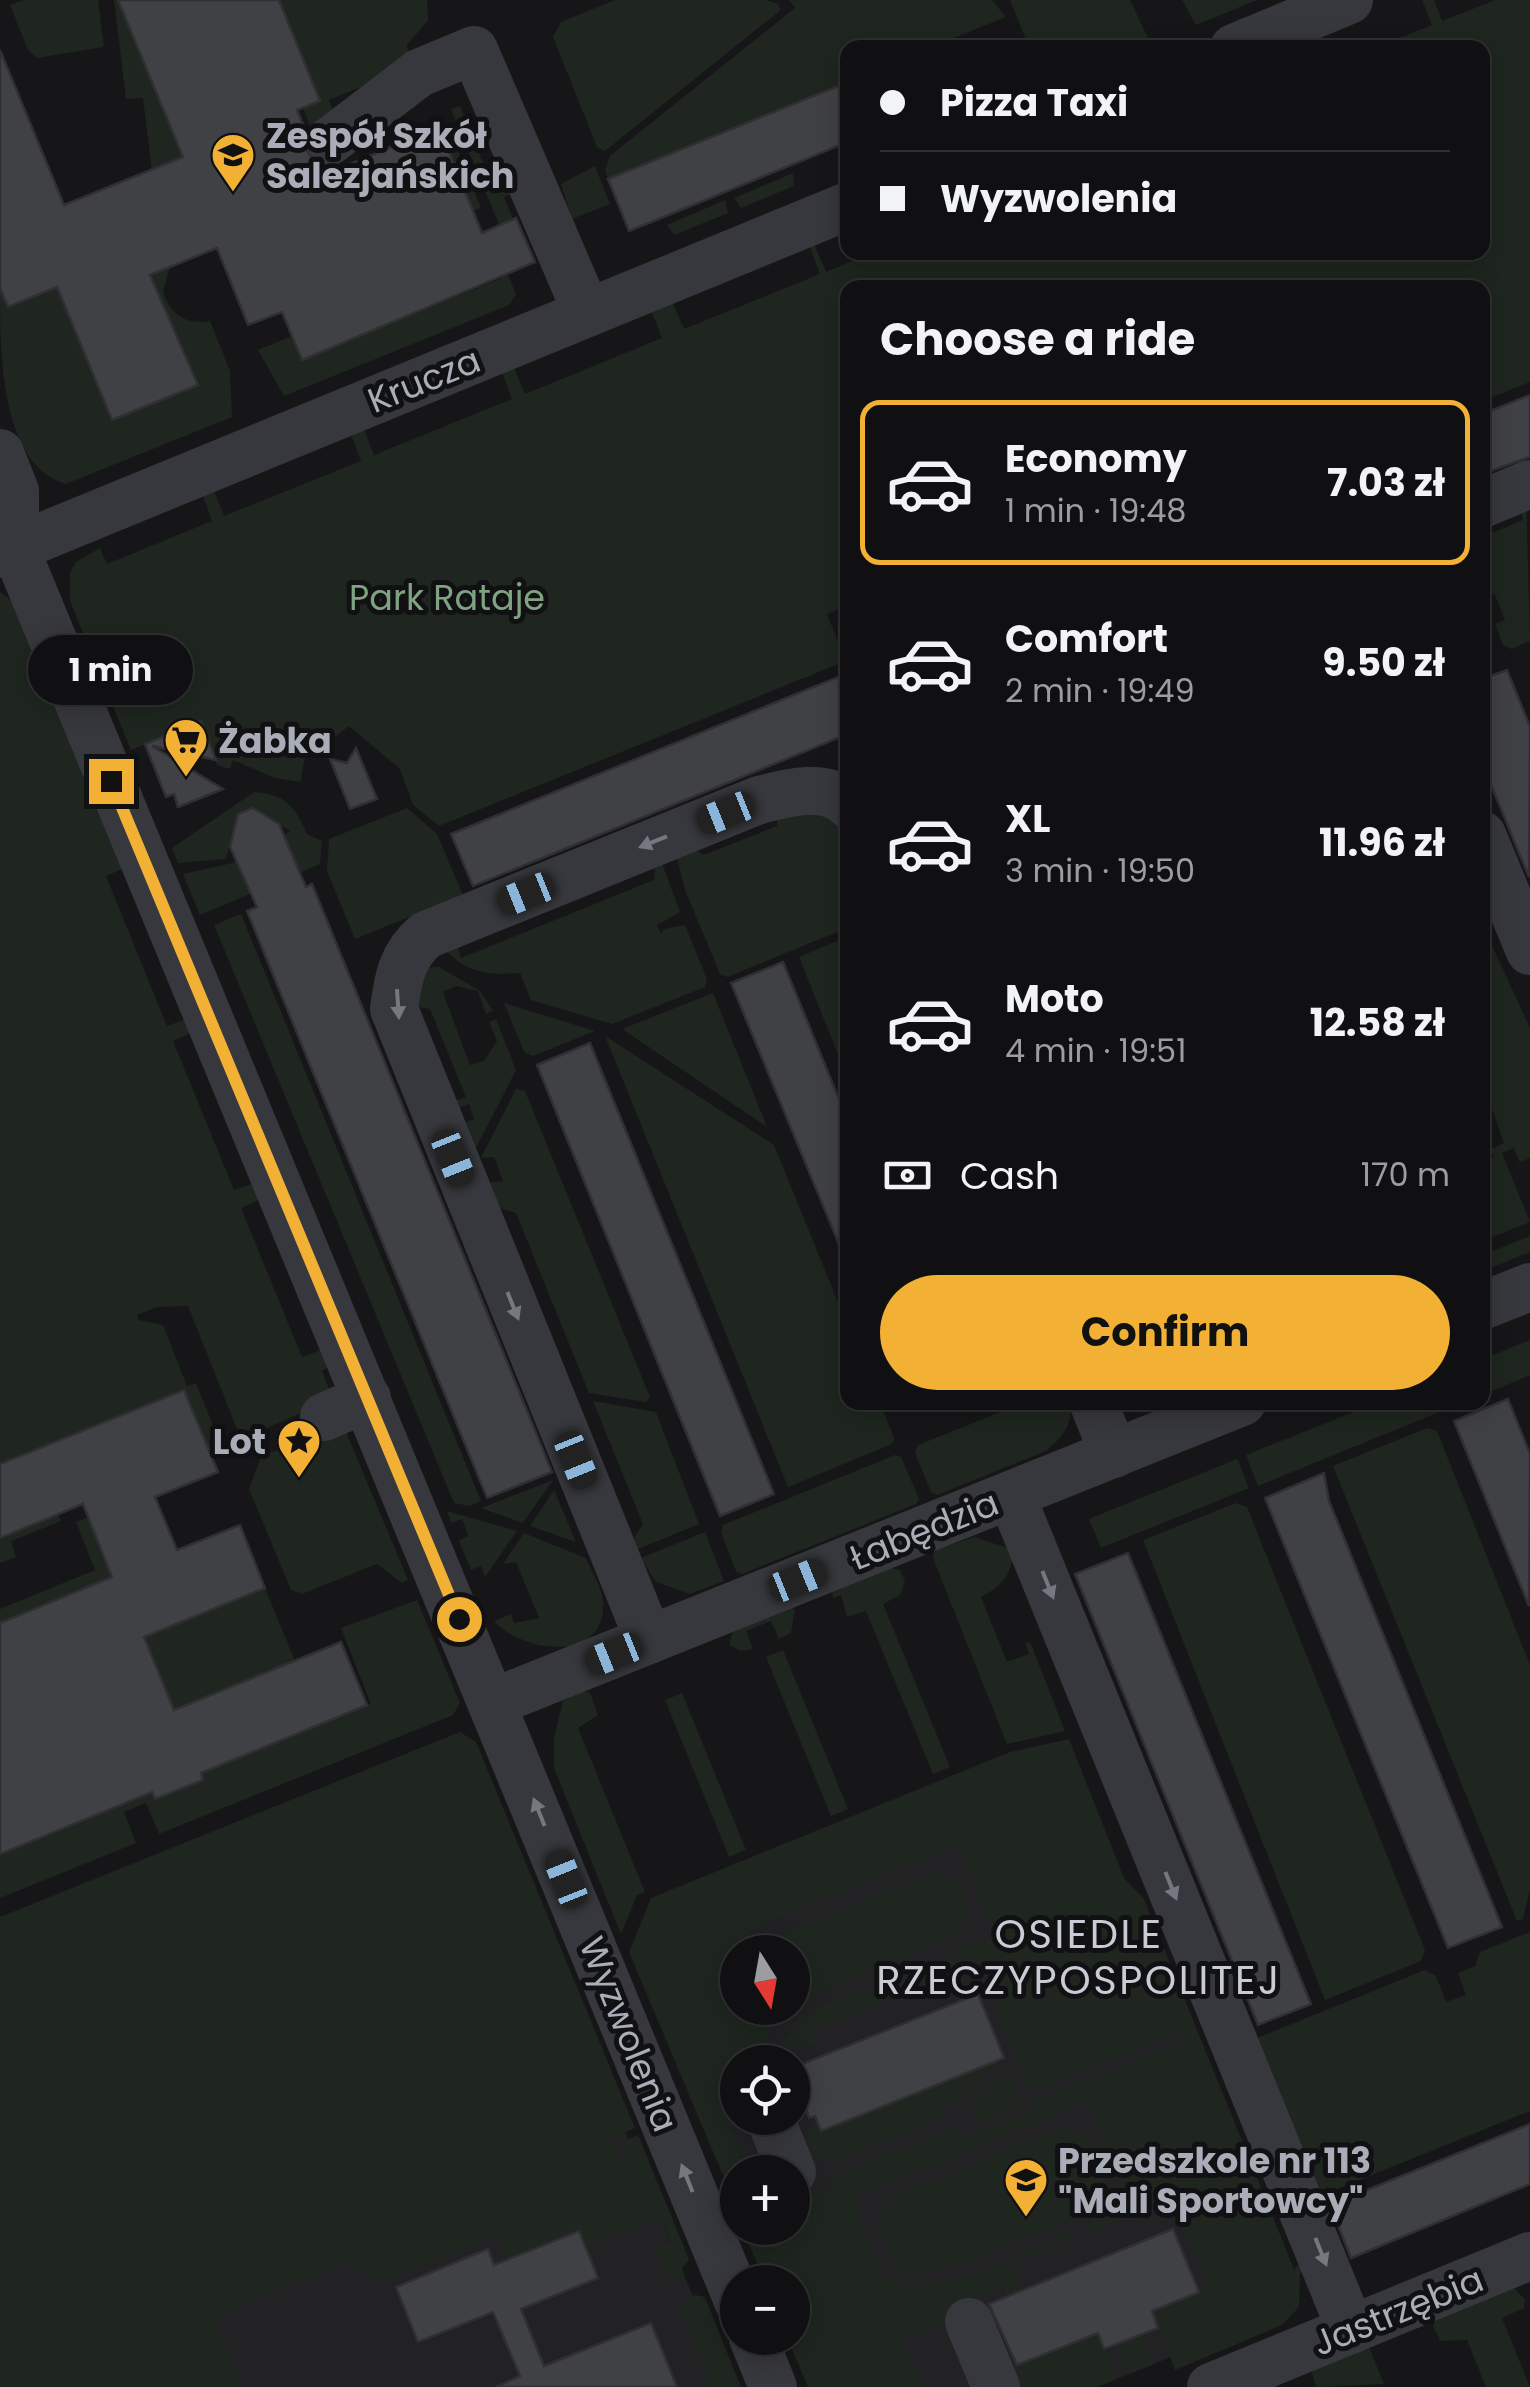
<!DOCTYPE html>
<html lang="en">
<head>
<meta charset="utf-8">
<style>
  body { margin:0; font-family:Poppins,sans-serif; background:#19191b; color:#f1f3f6; height:100vh; display:flex; flex-direction:column; font-size:38px; white-space:nowrap }
  * { box-sizing:border-box; margin:0 }
  p { font-size:32px; color:#9c9d9f }
  .icon { flex:none; width:55px; height:55px; fill:none; stroke:currentColor; stroke-width:2; stroke-linecap:round; stroke-linejoin:round }
  .map { position:relative; flex:1; overflow:hidden }
  .side { position:absolute; left:840px; top:280px; width:650px; height:1130px; display:flex; flex-direction:column; background:#101012; border-radius:20px; box-shadow:0 5px 25px #0003,0 0 0 2px #303032 }
  .side>* { flex:none }
  .hud { position:absolute; left:840px; top:40px; width:650px; height:220px; border-radius:20px; box-shadow:0 5px 25px #0003,0 0 0 2px #303032; display:grid; align-content:center; height:220px; padding:0 40px; background:#101012 }
  .needle { width:65px; rotate:169deg }
  .controls { position:absolute; left:720px; top:1935px; display:grid; gap:20px }
  .controls a { display:grid; place-items:center; width:90px; height:90px; border-radius:50%; background:#101012; box-shadow:0 5px 25px #0003,0 0 0 2px #303032; font-size:50px }
  .end { position:absolute; width:45px; height:45px; margin:-22px; border:12px solid #f2b134; background:#111; box-shadow:0 0 0 5px #111 }
  .from { border-radius:50% }
  .bubble { position:absolute; height:70px; border-radius:35px; background:#101012; box-shadow:0 5px 25px #0003,0 0 0 2px #303032; font-size:32px; font-weight:700; line-height:70px; text-align:center }
  .car { position:absolute; width:30px; height:60px; margin:-30px -15px; border-radius:12px; box-shadow:0 0 8px 2px #0007; background:linear-gradient(#222 24%,#8ab4d8 0 40%,#222 0 76%,#8ab4d8 0 86%,#222 0) }
  .hud b { display:flex; align-items:center; gap:35px; height:95px; font-size:38px }
  .hud b+b { border-top:2px solid #303032 }
  .hud i { width:25px; height:25px; background:#f1f3f6 }
  ul { padding:0; list-style:none }
  li { display:flex; align-items:center; gap:30px; height:165px; margin:0 20px 15px; padding:0 20px; border:5px solid transparent; border-radius:20px }
  li div { flex:1 }
  li b { display:block; font-size:38px }
  li em { font-style:normal; font-weight:700 }
  li.selected { border-color:#f2b134 }
  li>.icon { width:90px; height:90px; stroke-width:1.5 }
  h2 { padding:0 40px; font-size:45px; line-height:120px }
  .pay { display:flex; align-items:center; gap:25px; height:110px; padding:0 40px; font-size:38px }
  .pay p { margin-inline-start:auto }
  .action { display:flex; gap:20px; margin-top:auto; padding:20px 40px }
  .action a { flex:1; height:115px; border-radius:60px; background:#f2b134; color:#111; font-size:40px; font-weight:700; line-height:115px; text-align:center }
  .map>svg:first-child { display:block }
  .built { fill:#222225; fill-rule:evenodd }
  .green { fill:#1e261f }
  .building { fill:#404145; stroke:#303034; stroke-width:2.5 }
  .lines { fill:none; stroke-linecap:round; stroke-linejoin:round }
  .minor { stroke:#37383d; stroke-width:48 }
  .oneway { fill:#757881 }
  .route { stroke:#f2b134; stroke-width:12 }
  .labels { text-anchor:middle; dominant-baseline:central; stroke-width:10; stroke-linejoin:round; paint-order:stroke }
  .poi-label { font-size:35px; font-weight:bold; fill:#a8adb8; stroke:#111113; text-anchor:start }
  .street-label { font-size:35px; fill:#a8adb8; stroke:#111113 }
  .park-label { font-size:35px; fill:#7fa381; stroke:#111113 }
  .quarter-label { font-size:40px; letter-spacing:2.5px; fill:#c9ccd4; stroke:#111113 }
</style>
</head>
<body>
<div class="map">
<svg width="1530" height="2387" viewBox="0 0 1530 2387">
  <rect width="100%" height="100%" fill="#161618"/>
  <g class="built">
    <path d="M1075 1764 1121 1881 1141 1901 1193 2037 1284 2311 1097 2387H814L792 2282V2172H738L737 2200 644 1944ZM738 1952H792V2008H738ZM738 2062H792V2118H738Z"/>
    <polygon points="578,2016 730,2387 55,2387"/>
  </g>
  <g class="green">
    <polygon points="24,0 98,0 104,47 37,58 28,50 10,5"/>
    <polygon points="114,0 134,0 121,6 183,157 152,170 143,98 126,99"/>
    <polygon points="279,0 427,0 428,20 406,46 417,64 329,100 334,113 312,131 303,108 320,100"/>
    <polygon points="615,0 766,0 778,4 781,10 605,151 597,147 553,37 561,22"/>
    <polygon points="789,0 992,0 1006,17 931,47 848,48 847,82 608,179 605,171 610,156 795,8"/>
    <polygon points="1010,0 1130,0 1150,42 1135,47 1029,47"/>
    <polygon points="1182,0 1257,0 1196,25"/>
    <polygon points="1422,0 1434,0 1442,21 1495,0 1530,0 1530,382 1483,401 1482,288 848,288 847,624 841,608 827,614 846,661 439,826 413,805 400,769 349,726 304,760 301,782 275,778 233,760 230,769 217,765 199,722 131,750 70,601 70,573 76,562 100,548 107,564 212,521 202,493 213,488 224,516 361,461 350,432 363,427 374,455 512,399 501,370 513,366 525,394 662,338 651,310 672,301 684,329 820,274 809,245 814,244 826,272 873,252 1482,252 1482,48 1377,47 1432,25"/>
    <polygon points="460,106 491,183 517,176 522,189 504,197 532,264 518,270 451,109"/>
    <polygon points="447,124 481,208 473,211 440,129"/>
    <polygon points="595,166 610,204 572,219 561,184"/>
    <polygon points="793,173 794,186 741,208 734,198"/>
    <polygon points="725,200 728,213 674,235 667,225"/>
    <polygon points="498,250 516,294 509,305 284,396 258,350 292,336 302,360 502,278"/>
    <path d="M141 252 170 267 163 291C170 315 186 325 210 321L230 371 232 417 66 484C0 465 0 352 0 288L8 307 57 287 111 421 197 385Z"/>
    <polygon points="1526,495 1530,641 1511,649 1503,645 1495,624 1505,620 1494,593 1483,597 1483,537 1523,520 1520,498"/>
    <polygon points="0,592 16,604 129,866 106,876 167,1026 192,1017 198,1030 173,1041 234,1190 260,1181 266,1197 241,1208 302,1357 329,1347 335,1363 322,1371 330,1391 319,1405 251,1435 237,1429 188,1306 157,1307 137,1315 139,1320 163,1325 187,1386 196,1383 221,1445 210,1452 184,1390 0,1464"/>
    <path d="M254 792C285 794 295 806 307 834L322 841 320 864 200 915 183 874 237 862 240 867 288 847 284 835 290 831 253 808 238 814 226 859 178 863 172 848Z"/>
    <polygon points="792,799 847,827 847,928 727,977 720,974 685,890 673,843 681,840 704,855 777,826 777,802"/>
    <polygon points="407,808 437,834 463,895 355,939 327,871 329,839"/>
    <path d="M657 850 680 912 657 925 661 934 664 929 685 925 707 979 705 987 612 1024 531 1000 520 973C483 976 459 971 437 939L453 933 461 958 654 880Z"/>
    <polygon points="241,914 481,1501 470,1506 454,1503 214,925"/>
    <polygon points="1483,926 1530,1028 1530,1158 1520,1162 1514,1148 1502,1153 1530,1222 1483,1241 1483,1161 1494,1157 1491,1149 1504,1143 1483,1083"/>
    <polygon points="847,937 847,1077 799,957"/>
    <polygon points="439,967 480,991 493,1011 486,1014 478,991 456,986 443,992 470,1065 484,1061 497,1041 489,1022 496,1019 516,1070 475,1150 453,1127 474,1119 469,1104 447,1112 444,1105 466,1097 430,1009 409,1005 419,968"/>
    <polygon points="713,993 767,1127 622,1029"/>
    <polygon points="504,1003 595,1031 533,1056 524,1052"/>
    <polygon points="605,1036 774,1145 847,1324 848,1402 880,1403 894,1438 892,1444 788,1487"/>
    <polygon points="516,1089 525,1091 650,1397 646,1402 589,1393 516,1213 490,1205 476,1184 503,1181 494,1157 481,1158"/>
    <polygon points="1530,1236 1530,1252 1483,1271 1483,1255"/>
    <polygon points="1530,1340 1530,1375 1483,1395 1483,1359"/>
    <polygon points="593,1401 656,1412 699,1524 638,1549 634,1538 643,1524"/>
    <path d="M1023 1403H1071C1073 1424 1062 1438 1046 1451L937 1495 931 1492 915 1453 918 1445Z"/>
    <polygon points="1376,1403 1438,1403 1442,1411 1258,1486 1246,1455"/>
    <polygon points="329,1428 347,1434 408,1580 402,1583 377,1564 302,1594 291,1590 249,1489 261,1457"/>
    <polygon points="1427,1428 1437,1431 1530,1665 1530,1889 1523,1919 1517,1921 1333,1466"/>
    <polygon points="895,1455 901,1457 919,1499 916,1504 742,1574 736,1571 721,1533 723,1525"/>
    <polygon points="1237,1459 1249,1488 1101,1548 1089,1519"/>
    <polygon points="553,1480 523,1523 481,1508"/>
    <polygon points="554,1490 576,1542 530,1526"/>
    <polygon points="1236,1503 1247,1507 1425,1950 1421,1961 1325,2000 1143,1540"/>
    <polygon points="447,1511 517,1531 485,1577 481,1566 471,1570 459,1541 468,1536 462,1519 451,1523"/>
    <polygon points="58,1514 61,1521 11,1541 16,1557 0,1563 0,1538"/>
    <polygon points="88,1517 112,1577 0,1623 0,1609 95,1570 76,1522"/>
    <polygon points="705,1532 724,1581 690,1594 656,1582 641,1558"/>
    <path d="M524 1533 586 1558C591 1571 602 1587 603 1602 607 1662 525 1655 494 1621L511 1614 514 1623 539 1618 516 1562 503 1564Z"/>
    <path d="M974 1537 1011 1549C1016 1572 1000 1588 981 1597L1007 1662 1029 1654 1025 1642 1031 1644 1065 1731 1007 1744 933 1558 934 1551Z"/>
    <polygon points="887,1567 900,1570 905,1581 900,1595 883,1604 950,1767 933,1774 866,1611 847,1617 841,1595 833,1598 832,1592"/>
    <polygon points="265,1588 295,1661 174,1710 144,1637"/>
    <polygon points="417,1600 460,1703 453,1715 159,1834 146,1803 124,1812 136,1843 0,1898 0,1854 101,1793 203,1780 201,1773 371,1704 341,1628"/>
    <polygon points="788,1608 795,1609 791,1633 779,1639 771,1621 746,1631 753,1649 741,1651 729,1645 733,1630"/>
    <polygon points="783,1650 848,1809 831,1816 766,1657"/>
    <polygon points="582,1691 590,1693 598,1715 578,1728 645,1892 637,1895 621,1934 554,1768 554,1737 563,1701"/>
    <polygon points="682,1693 746,1850 729,1857 665,1700"/>
    <polygon points="460,1732 476,1742 635,2128 611,2138 619,2157 626,2155 621,2142 638,2135 689,2259 682,2269 684,2276 673,2278 664,2273 654,2250 671,2243 660,2216 585,2247 506,2261 495,2236 386,2280 357,2269 347,2244 342,2247 347,2261 214,2316 242,2387 0,2387 0,1917"/>
    <path d="M1069 1739 1124 1878 1144 1899 1294 2269 1307 2255 1313 2269 1300 2273 1299 2307 1282 2325 1175 2370 1152 2311 1209 2290 1177 2210 1182 2208 1177 2196 1087 2234 1084 2226 1113 2207 1121 2184 1088 2101 854 2197C863 2221 869 2257 887 2276 919 2310 1031 2247 1069 2232L1072 2238 1009 2264 1024 2289 1007 2296 1003 2287 982 2295 985 2306 901 2340 921 2387H808L787 2338H792V2282H765L742 2228H792L793 2201 840 2182 838 2175 956 2128 961 2139 1026 2112 1036 2108 1034 2101 1192 2038 1189 2029 1030 2092 983 1974 988 1972 985 1963 891 2001 887 1985 891 1979 996 1936 957 1844 747 1931 756 1952H738V2008H774L764 2062H738L737 2093 719 2101 744 2162 764 2156 779 2172H738L737 2194 732 2197 629 1952 651 1898 1010 1752Z"/>
    <path d="M935 1872C966 1882 974 1907 957 1935L805 1999 793 1996 792 1952H771L773 1937Z"/>
    <polygon points="1530,1932 1530,2111 1320,2196 1257,2038 1425,1970 1436,1976 1446,2002 1466,1995 1458,1973 1475,1966 1480,1952"/>
    <path d="M864 1990 879 1996 882 2004 817 2027 818 2041 782 2053C792 2008 825 2006 864 1990Z"/>
    <polygon points="1003,2058 965,2094 949,2100 937,2119 833,2163 815,2156 805,2129 818,2123 821,2131"/>
    <polygon points="1009,2071 1023,2106 978,2125 970,2103"/>
    <path d="M1060 2128C1091 2130 1103 2156 1109 2184L1100 2203C1081 2218 930 2280 910 2274 897 2271 890 2257 886 2245 880 2229 880 2215 888 2200Z"/>
    <polygon points="1514,2288 1525,2300 1524,2308 1502,2318 1530,2387 1486,2387 1467,2340 1440,2341 1433,2326 1437,2317"/>
    <polygon points="695,2295 705,2297 741,2387 712,2387 680,2310 679,2303"/>
    <polygon points="1136,2317 1155,2364 1128,2374 1109,2328"/>
    <polygon points="1098,2333 1116,2379 1097,2387 1014,2387 1001,2355 1010,2351 1017,2365"/>
    <polygon points="1367,2342 1384,2384 1316,2387 1312,2373 1316,2365"/>
  </g>
  <g class="building">
    <polygon points="118,0 279,0 320,101 297,110 305,129 303,145 324,175 439,127 482,233 516,218 535,262 302,360 282,312 248,325 217,248 150,275 198,385 112,420 57,287 8,307 0,288 0,50 64,205 183,157"/>
    <polygon points="848,82 848,142 629,231 608,179"/>
    <polygon points="1530,395 1530,457 1482,474 1482,414"/>
    <polygon points="1507,670 1530,727 1529,877 1482,763 1482,679"/>
    <polygon points="848,673 848,734 473,886 451,834"/>
    <polygon points="201,721 216,760 152,746 223,789 178,807 174,794 166,797 145,744"/>
    <polygon points="356,748 377,799 350,809 330,759 347,763"/>
    <polygon points="253,808 279,824 306,887 312,884 552,1472 487,1498 247,911 257,907 230,847 238,814"/>
    <polygon points="783,962 848,1121 848,1266 731,983"/>
    <polygon points="590,1043 774,1494 720,1516 537,1065"/>
    <polygon points="184,1390 218,1472 155,1497 177,1550 240,1525 265,1588 144,1637 174,1710 341,1642 367,1705 201,1773 203,1780 155,1799 152,1792 0,1854 0,1623 112,1577 83,1504 0,1538 0,1464"/>
    <polygon points="1508,1399 1530,1454 1529,1606 1454,1421"/>
    <polygon points="1324,1473 1329,1501 1502,1927 1448,1948 1265,1498"/>
    <polygon points="1128,1553 1311,2004 1258,2025 1075,1574"/>
    <polygon points="978,1994 1004,2058 821,2131 815,2116 809,2118 792,2068"/>
    <polygon points="1530,2124 1530,2184 1351,2258 1330,2205"/>
    <polygon points="1173,2229 1199,2292 1152,2311 1158,2328 1104,2349 1098,2333 1017,2365 989,2304"/>
    <polygon points="579,2231 598,2278 521,2309 544,2366 651,2323 677,2387 496,2387 520,2376 493,2312 418,2342 396,2287 488,2249 494,2265"/>
  </g>
  <g class="lines">
    <g class="minor">
      <polyline points="1234,48 1349,0"/>
      <polyline points="330,141 419,73 474,50 587,313"/>
      <polyline points="0,453 15,491 15,548 738,2301"/>
      <polyline points="1482,504 1530,484"/>
      <polyline points="0,554 848,206"/>
      <polyline points="1482,835 1530,951"/>
      <polyline points="1482,1306 1530,1287"/>
      <polyline points="1093,1402 1114,1454"/>
      <polyline points="324,1417 367,1398"/>
      <polyline points="1011,1495 1351,2330"/>
      <path d="M649 1640 394 1009C398 978 402 955 426 935L759 800C786 793 827 782 848 804"/>
      <polyline points="494,1702 1242,1402"/>
      <polyline points="770,2118 792,2172"/>
      <polyline points="969,2322 996,2387"/>
      <polyline points="753,2338 773,2387"/>
      <polyline points="1211,2387 1530,2256"/>
    </g>
  </g>
  <defs><path id="oneway-solid" d="M-6-.8H1V-3.2L6.5 0L1 3.2V.8H-6Z" transform="scale(2.5)"/></defs>
  <g class="oneway">
    <use href="#oneway-solid" transform="translate(653 842) rotate(158)"/>
    <use href="#oneway-solid" transform="translate(398 1004) rotate(86)"/>
    <use href="#oneway-solid" transform="translate(513 1306) rotate(68)"/>
    <use href="#oneway-solid" transform="translate(1048 1585) rotate(68)"/>
    <use href="#oneway-solid" transform="translate(539 1812) rotate(-112)"/>
    <use href="#oneway-solid" transform="translate(1171 1886) rotate(68)"/>
    <use href="#oneway-solid" transform="translate(687 2178) rotate(-112)"/>
    <use href="#oneway-solid" transform="translate(1321 2252) rotate(68)"/>
  </g>
  <g class="lines">
    <polyline class="route" points="111,781 459,1619"/>
  </g>
  <defs>
    <symbol id="school-pin" viewBox="-11 -11 22 30"><path d="M0 17L-7.5 6A9.5 9.5 0 1 1 7.5 6Z" fill="#f2b134" stroke="#111113"/><path d="M0-5L7-2L0 1L-7-2ZM-4 1L0 2.5L4 1V4Q0 6-4 4Z" fill="#111"/></symbol>
    <symbol id="supermarket-pin" viewBox="-11 -11 22 30"><path d="M0 17L-7.5 6A9.5 9.5 0 1 1 7.5 6Z" fill="#f2b134" stroke="#111113"/><path d="M-6-5.5h2.5l.6 2H6L4.5 2H-2.5L-4.4-4H-6ZM-1.5 3.2a1.3 1.3 0 1 0 .1 0ZM3 3.2a1.3 1.3 0 1 0 .1 0Z" fill="#111"/></symbol>
    <symbol id="sight-pin" viewBox="-11 -11 22 30"><path d="M0 17L-7.5 6A9.5 9.5 0 1 1 7.5 6Z" fill="#f2b134" stroke="#111113"/><path d="M0-6L1.8-2.2L6-1.7L2.9 1.2L3.7 5.4L0 3.3L-3.7 5.4L-2.9 1.2L-6-1.7L-1.8-2.2Z" fill="#111"/></symbol>
  </defs>
  <g fill-rule="evenodd">
    <use href="#school-pin" x="208" y="130" width="50" height="68"/>
    <use href="#supermarket-pin" x="161" y="715" width="50" height="68"/>
    <use href="#sight-pin" x="274" y="1416" width="50" height="68"/>
    <use href="#school-pin" x="1001" y="2155" width="50" height="68"/>
  </g>
  <g class="labels">
    <g class="poi-label">
      <text x="266" y="135">Zespół Szkół<tspan x="266" dy="40">Salezjańskich</tspan></text>
      <text x="218" y="740">Żabka</text>
      <text x="266" y="1441" text-anchor="end">Lot</text>
      <text x="1058" y="2160">Przedszkole nr 113<tspan x="1058" dy="40">"Mali Sportowcy"</tspan></text>
    </g>
    <g class="street-label">
      <text transform="translate(424 380) rotate(-22)">Krucza</text>
      <text transform="translate(924 1530) rotate(-22)">Łabędzia</text>
      <text transform="translate(629 2034) rotate(68)">Wyzwolenia</text>
      <text transform="translate(1398 2311) rotate(-22)">Jastrzębia</text>
    </g>
    <g class="park-label">
      <text x="447" y="597">Park Rataje</text>
    </g>
    <g class="quarter-label">
      <text x="1079" y="1934">OSIEDLE<tspan x="1079" dy="46">RZECZYPOSPOLITEJ</tspan></text>
    </g>
  </g>
</svg>
<div class="controls">
<a><svg class="needle" viewBox="-14 -14 28 28"><path d="M0-13l5 13h-10z" fill="#e53935"/><path d="M0 13l5-13h-10z" fill="#9c9d9f"/></svg></a>
<a><svg class="icon" aria-label="locate" viewBox="0 0 24 24"><circle cx="12" cy="12" r="6"/><path d="M12 2v4M12 18v4M2 12h4M18 12h4"/></svg></a>
<a>+</a>
<a>−</a>
</div>
<i class="end from" style="left:459px;top:1619px"></i>
<i class="end" style="left:111px;top:781px"></i>
<div class="bubble" style="left:28px;top:635px;width:165px">1 min</div>
<i class="car" style="left:726px;top:813px;rotate:248deg"></i>
<i class="car" style="left:526px;top:894px;rotate:248deg"></i>
<i class="car" style="left:453px;top:1158px;rotate:158deg"></i>
<i class="car" style="left:576px;top:1460px;rotate:158deg"></i>
<i class="car" style="left:798px;top:1580px;rotate:68deg"></i>
<i class="car" style="left:614px;top:1654px;rotate:248deg"></i>
<i class="car" style="left:566px;top:1879px;rotate:338deg"></i>
<div class="hud">
<b><i class="from"></i>Pizza Taxi</b>
<b><i></i>Wyzwolenia</b>
</div>
<section class="side">
<h2>Choose a ride</h2>
<ul>
<li class="selected"><svg class="icon" aria-label="car" viewBox="0 0 24 24"><path d="M5 17H2v-5l4-1 3-4h7l3 4 3 1v5h-3M9 17h6M6 11h13"/><circle cx="7" cy="17" r="2"/><circle cx="17" cy="17" r="2"/></svg><div><b>Economy</b><p>1 min · 19:48</p></div><em>7.03 zł</em></li>
<li><svg class="icon" aria-label="car" viewBox="0 0 24 24"><path d="M5 17H2v-5l4-1 3-4h7l3 4 3 1v5h-3M9 17h6M6 11h13"/><circle cx="7" cy="17" r="2"/><circle cx="17" cy="17" r="2"/></svg><div><b>Comfort</b><p>2 min · 19:49</p></div><em>9.50 zł</em></li>
<li><svg class="icon" aria-label="car" viewBox="0 0 24 24"><path d="M5 17H2v-5l4-1 3-4h7l3 4 3 1v5h-3M9 17h6M6 11h13"/><circle cx="7" cy="17" r="2"/><circle cx="17" cy="17" r="2"/></svg><div><b>XL</b><p>3 min · 19:50</p></div><em>11.96 zł</em></li>
<li><svg class="icon" aria-label="car" viewBox="0 0 24 24"><path d="M5 17H2v-5l4-1 3-4h7l3 4 3 1v5h-3M9 17h6M6 11h13"/><circle cx="7" cy="17" r="2"/><circle cx="17" cy="17" r="2"/></svg><div><b>Moto</b><p>4 min · 19:51</p></div><em>12.58 zł</em></li>
</ul>
<div class="pay"><svg class="icon" aria-label="cash" viewBox="0 0 24 24"><path d="M3 7h18v10H3z"/><circle cx="12" cy="12" r="2"/></svg>Cash<p>170 m</p></div>
<div class="action"><a>Confirm</a></div>
</section>
</div>
</body>
</html>
